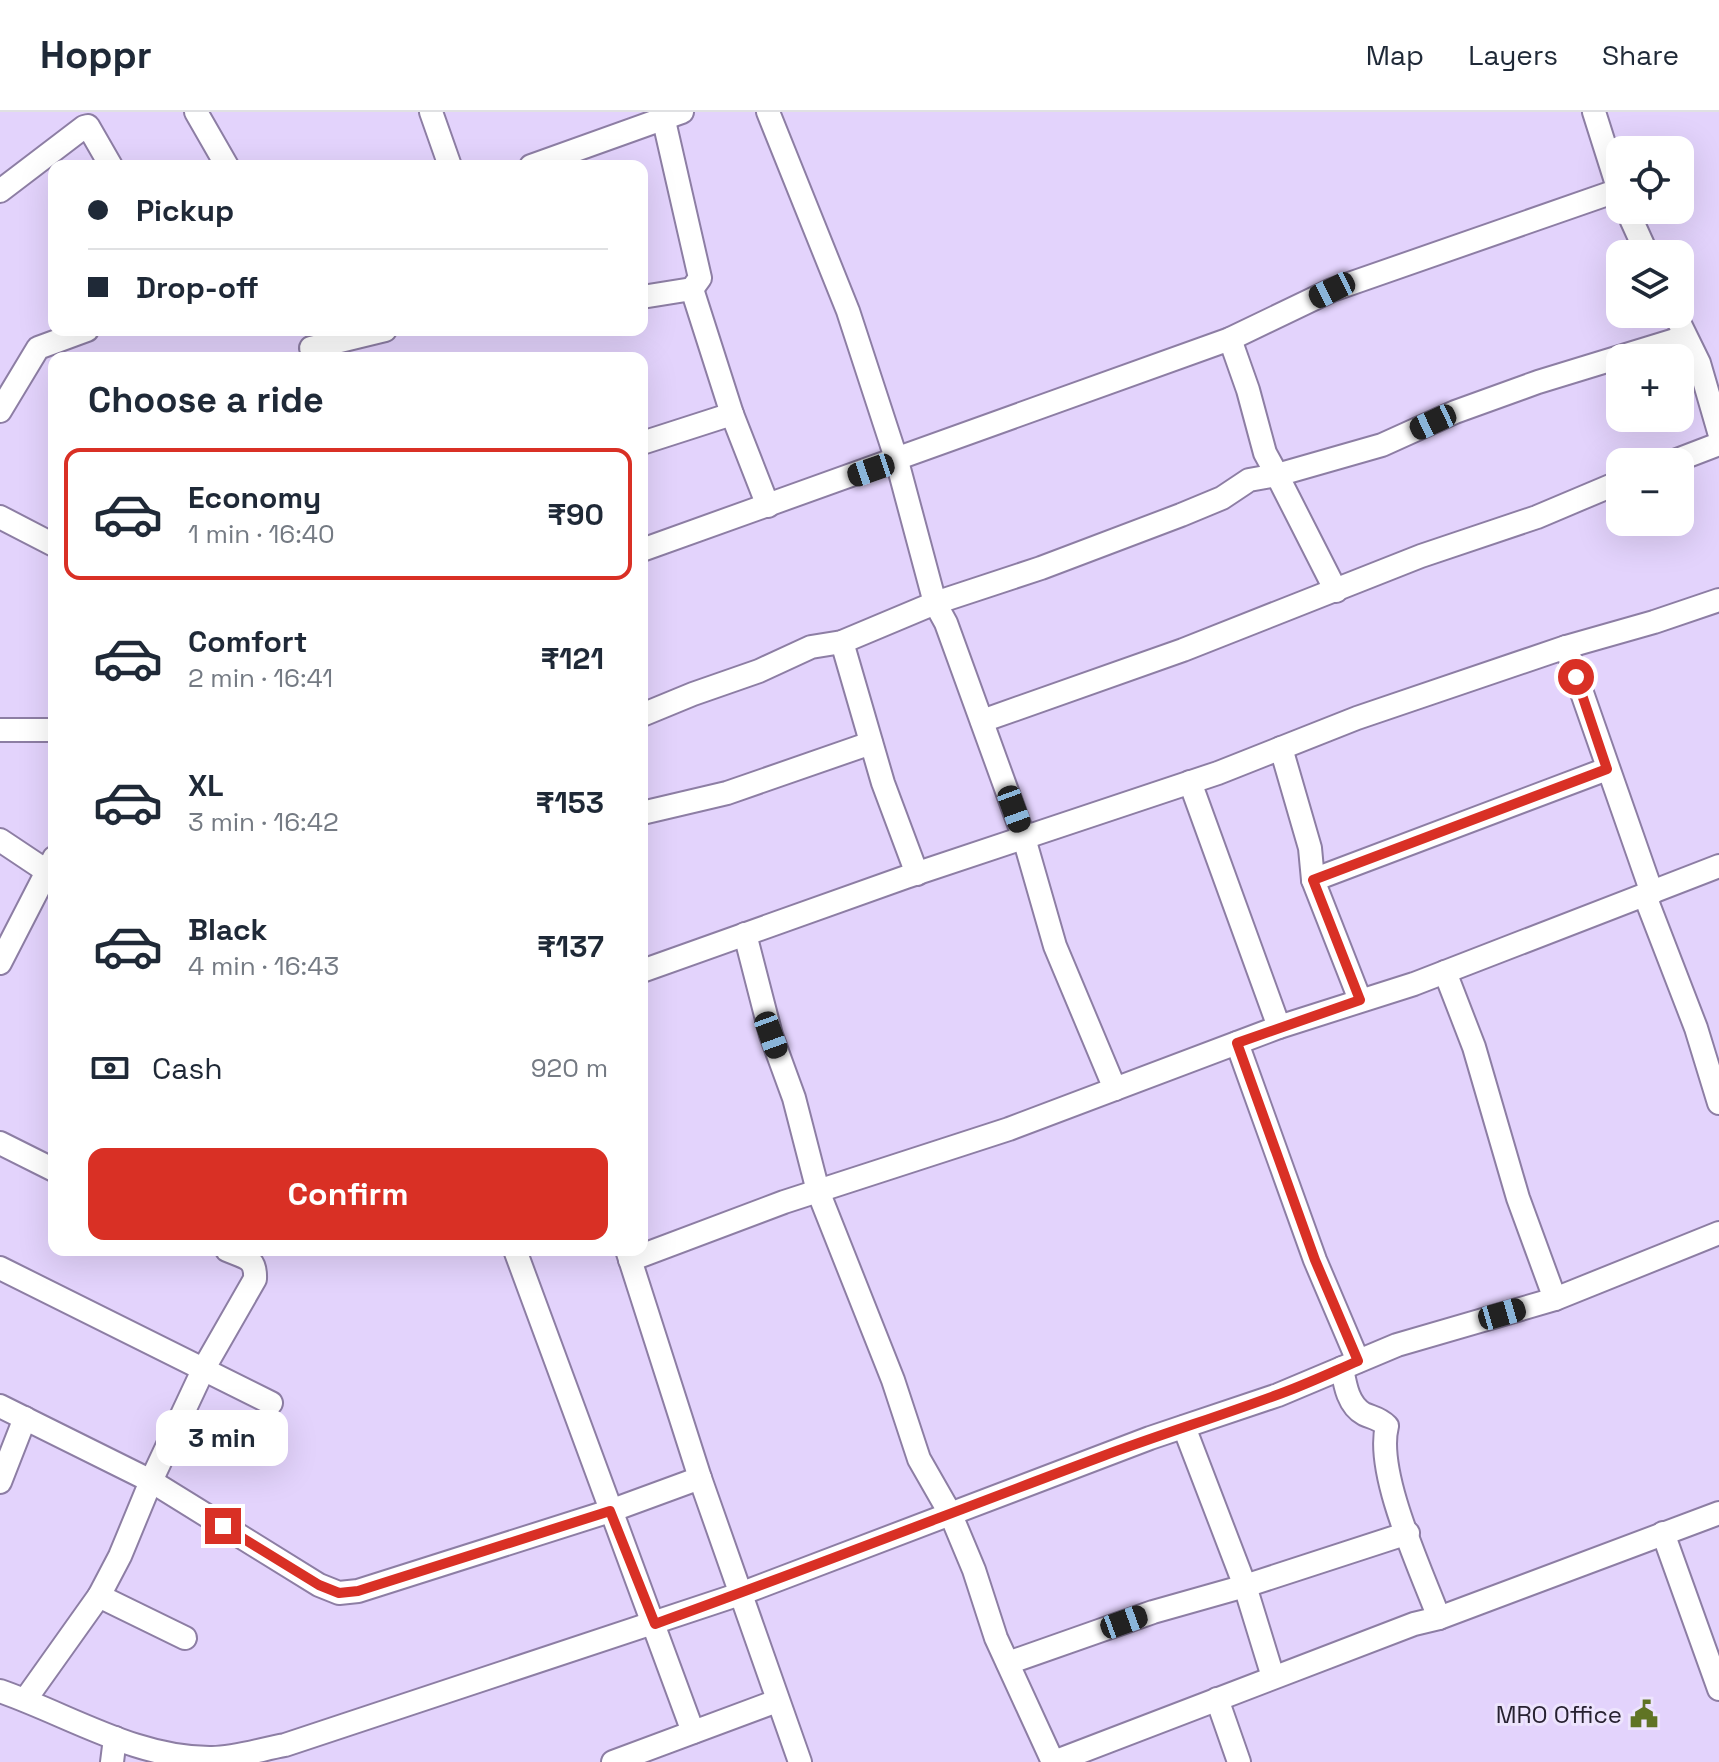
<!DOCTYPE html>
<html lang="en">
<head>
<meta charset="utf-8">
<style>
  body { margin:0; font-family:"Space Grotesk",sans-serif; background:#f2f2f3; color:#1f2937; height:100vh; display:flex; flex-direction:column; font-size:30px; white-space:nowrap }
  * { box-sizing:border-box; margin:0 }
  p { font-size:26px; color:#747a83 }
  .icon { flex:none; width:44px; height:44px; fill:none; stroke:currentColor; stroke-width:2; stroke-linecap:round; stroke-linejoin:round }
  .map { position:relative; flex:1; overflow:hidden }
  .panel { position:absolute; left:48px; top:240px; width:600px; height:904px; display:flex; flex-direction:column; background:#fff; border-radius:16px; box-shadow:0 8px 32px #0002 }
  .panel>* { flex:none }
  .top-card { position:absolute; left:48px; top:48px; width:600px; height:176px; border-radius:16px; box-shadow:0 8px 32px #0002; display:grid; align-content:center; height:176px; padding:0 40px; background:#fff }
  .fabs { position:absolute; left:1606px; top:24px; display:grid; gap:16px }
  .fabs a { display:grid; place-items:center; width:88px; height:88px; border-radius:16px; background:#fff; box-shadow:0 8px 32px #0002; font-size:40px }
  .end { position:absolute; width:36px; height:36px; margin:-18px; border:10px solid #d93025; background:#fff; box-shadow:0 0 0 4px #fff }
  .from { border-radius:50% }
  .bubble { position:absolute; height:56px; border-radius:16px; background:#fff; box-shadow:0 8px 32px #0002; font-size:26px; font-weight:700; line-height:56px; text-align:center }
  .car { position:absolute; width:24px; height:48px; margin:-24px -12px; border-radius:10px; box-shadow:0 0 6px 2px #0007; background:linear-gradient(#222 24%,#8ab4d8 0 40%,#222 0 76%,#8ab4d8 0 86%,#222 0) }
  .top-card b { display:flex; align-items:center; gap:28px; height:76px; font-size:30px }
  .top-card b+b { border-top:2px solid #e0e1e3 }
  .top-card i { width:20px; height:20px; background:#1f2937 }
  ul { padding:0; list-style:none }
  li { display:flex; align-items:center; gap:24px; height:132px; margin:0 16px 12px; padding:0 24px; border:4px solid transparent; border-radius:16px }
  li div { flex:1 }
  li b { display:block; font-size:30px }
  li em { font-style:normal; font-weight:700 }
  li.on { border-color:#d93025 }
  li>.icon { width:72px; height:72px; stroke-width:1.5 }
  h2 { padding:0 40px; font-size:36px; line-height:96px }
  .pay { display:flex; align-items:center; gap:20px; height:88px; padding:0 40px; font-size:30px }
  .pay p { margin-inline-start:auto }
  .action { display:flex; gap:16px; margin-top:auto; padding:16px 40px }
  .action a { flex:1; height:92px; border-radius:16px; background:#d93025; color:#fff; font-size:32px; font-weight:700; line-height:92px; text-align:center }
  header { display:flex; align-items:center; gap:48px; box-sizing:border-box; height:112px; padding:0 40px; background:#fff; border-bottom:2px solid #e0e1e3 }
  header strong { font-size:38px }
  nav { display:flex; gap:44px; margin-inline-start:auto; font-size:28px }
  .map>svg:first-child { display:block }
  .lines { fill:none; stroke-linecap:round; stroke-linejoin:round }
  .minor-casing { stroke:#8d7ea4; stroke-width:26 }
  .minor { stroke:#fff; stroke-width:22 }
  .route { stroke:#d93025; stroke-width:10 }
  .labels { text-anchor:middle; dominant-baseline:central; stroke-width:6; stroke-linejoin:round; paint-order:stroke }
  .poi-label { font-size:24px; fill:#272131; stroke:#ede4fd; text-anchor:end }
</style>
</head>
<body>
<header>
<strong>Hoppr</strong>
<nav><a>Map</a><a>Layers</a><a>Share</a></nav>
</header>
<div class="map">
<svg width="1719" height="1650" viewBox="0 0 1719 1650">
  <rect width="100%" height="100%" fill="#e3d3fc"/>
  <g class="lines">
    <defs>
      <g id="minor">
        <polyline points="196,0 227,54"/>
        <polyline points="431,0 450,54"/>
        <polyline points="768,0 848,199 897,349 935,491 946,511 1024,726 1055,834 1115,977"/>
        <polyline points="1594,0 1620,82"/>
        <polyline points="531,54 682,0"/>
        <polyline points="0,79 84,15 88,14 111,54"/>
        <polyline points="1627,98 1647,142"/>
        <polyline points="692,177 732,302 768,394"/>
        <polyline points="642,185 692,177 700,166 662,0"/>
        <polyline points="1675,202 1699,251 1719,320"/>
        <polyline points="311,236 385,218"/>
        <polyline points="0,299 38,236 87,218"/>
        <polyline points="642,331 732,302"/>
        <polyline points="1672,350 1719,332"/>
        <polyline points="0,405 54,433"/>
        <polyline points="642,438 1230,227 1332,178 1619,78"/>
        <polyline points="1336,479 1277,363 1382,333 1455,300 1538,270 1685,225"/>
        <polyline points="842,530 883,671 917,762"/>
        <polyline points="1566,535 1654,510 1719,488"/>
        <polyline points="642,603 693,582 759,559 811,535 842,530 935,491 1041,456 1181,403 1222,386 1249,368 1277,363 1265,341 1248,278 1230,227"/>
        <polyline points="982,609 1183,538 1421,444 1537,405 1620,370"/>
        <polyline points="0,618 54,618"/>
        <polyline points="1281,636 1310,736 1313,768 1360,888"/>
        <polyline points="1190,670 1279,915"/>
        <polyline points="642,701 727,681 871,631"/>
        <polyline points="0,728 54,764"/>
        <polyline points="1313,768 1607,657"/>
        <polyline points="1645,784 1696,916 1719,991"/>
        <polyline points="745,822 771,923 794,986 818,1079 893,1268 919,1347 951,1403 974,1458 996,1526 1053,1650"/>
        <polyline points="0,851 54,746"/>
        <polyline points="642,859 906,765 1218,661 1357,606 1566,535 1652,781"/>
        <polyline points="1445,860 1474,935 1518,1086 1555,1187"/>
        <polyline points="1237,931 1315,1148 1358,1249"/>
        <polyline points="0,1031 54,1058"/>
        <polyline points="515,1138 693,1620"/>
        <polyline points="627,1138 700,1366 800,1650"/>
        <polyline points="630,1148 784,1090 1009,1017 1279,915 1414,872 1719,754"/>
        <polyline points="0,1156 271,1291"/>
        <path d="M1342 1256C1345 1273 1348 1293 1364 1302 1373 1306 1379 1306 1387 1314 1375 1361 1421 1458 1439 1506"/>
        <polyline points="0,1294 151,1369 319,1473 339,1481 358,1479 610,1399 700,1366"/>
        <polyline points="1184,1315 1245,1474 1273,1565"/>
        <polyline points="0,1370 25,1306"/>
        <polyline points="1663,1421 1719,1577"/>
        <polyline points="99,1484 185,1526"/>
        <polyline points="1008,1551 1153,1500 1245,1474 1408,1421"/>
        <path d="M0 1579C69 1603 137 1647 212 1646 236 1646 262 1637 285 1633L740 1482 1150 1326 1278 1283 1397 1233 1555 1187 1719 1121"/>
        <polyline points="1217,1587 1239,1650"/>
        <path d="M25 1588 99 1484 120 1444 151 1369 204 1256 255 1167C256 1145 245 1146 227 1138"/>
        <polyline points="112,1650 115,1626"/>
        <polyline points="613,1650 777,1589"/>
        <polyline points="1054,1650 1414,1512 1439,1506 1719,1401"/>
      </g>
    </defs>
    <use href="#minor" class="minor-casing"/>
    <use href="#minor" class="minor"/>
  </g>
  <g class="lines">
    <path class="route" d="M223 1414 319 1473 339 1481 358 1479 610 1399 655 1512C805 1458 953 1400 1103 1344 1159 1323 1217 1305 1274 1284 1303 1274 1330 1261 1358 1249L1315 1148 1237 931 1360 888 1313 768 1607 657 1576 565"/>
  </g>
  <defs>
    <symbol id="civic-bare" viewBox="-9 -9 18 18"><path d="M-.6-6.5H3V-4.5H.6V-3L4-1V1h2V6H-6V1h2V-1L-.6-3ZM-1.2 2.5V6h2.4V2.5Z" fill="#607424" stroke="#ede4fd" stroke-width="2.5" paint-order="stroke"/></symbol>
  </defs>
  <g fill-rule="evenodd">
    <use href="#civic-bare" x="1624" y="1582" width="40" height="40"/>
  </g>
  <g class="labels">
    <g class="poi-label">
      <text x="1622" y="1602">MRO Office</text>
    </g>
  </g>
</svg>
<div class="fabs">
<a><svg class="icon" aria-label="locate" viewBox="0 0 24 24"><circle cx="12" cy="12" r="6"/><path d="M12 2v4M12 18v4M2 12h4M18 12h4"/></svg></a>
<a><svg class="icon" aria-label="layers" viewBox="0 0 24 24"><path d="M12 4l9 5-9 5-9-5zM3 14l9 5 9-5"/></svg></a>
<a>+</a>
<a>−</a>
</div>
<i class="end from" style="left:1576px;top:565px"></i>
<i class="end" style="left:223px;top:1414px"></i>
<div class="bubble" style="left:156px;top:1298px;width:132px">3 min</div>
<i class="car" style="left:1332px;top:178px;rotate:244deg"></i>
<i class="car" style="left:1433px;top:310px;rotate:245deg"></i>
<i class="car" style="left:871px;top:358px;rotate:251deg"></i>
<i class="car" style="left:1014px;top:697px;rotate:160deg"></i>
<i class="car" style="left:771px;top:923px;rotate:160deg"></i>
<i class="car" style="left:1502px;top:1202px;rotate:74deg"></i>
<i class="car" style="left:1124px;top:1510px;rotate:70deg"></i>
<div class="top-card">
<b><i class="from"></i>Pickup</b>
<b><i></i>Drop-off</b>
</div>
<section class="panel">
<h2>Choose a ride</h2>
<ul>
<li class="on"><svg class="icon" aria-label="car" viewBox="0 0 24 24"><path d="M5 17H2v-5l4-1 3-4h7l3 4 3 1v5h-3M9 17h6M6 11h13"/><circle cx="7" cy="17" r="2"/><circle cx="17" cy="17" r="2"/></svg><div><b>Economy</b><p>1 min · 16:40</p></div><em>₹90</em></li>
<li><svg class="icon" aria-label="car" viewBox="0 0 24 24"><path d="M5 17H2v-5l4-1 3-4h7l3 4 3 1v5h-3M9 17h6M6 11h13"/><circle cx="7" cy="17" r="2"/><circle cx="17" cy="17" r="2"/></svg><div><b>Comfort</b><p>2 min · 16:41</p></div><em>₹121</em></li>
<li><svg class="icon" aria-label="car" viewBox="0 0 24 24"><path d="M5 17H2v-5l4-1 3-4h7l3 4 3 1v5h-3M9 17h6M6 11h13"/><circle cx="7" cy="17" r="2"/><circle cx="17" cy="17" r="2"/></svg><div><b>XL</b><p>3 min · 16:42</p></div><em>₹153</em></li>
<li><svg class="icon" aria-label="car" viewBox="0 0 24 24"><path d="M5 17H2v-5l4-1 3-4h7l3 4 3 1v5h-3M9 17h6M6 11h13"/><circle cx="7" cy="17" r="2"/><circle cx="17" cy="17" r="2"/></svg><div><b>Black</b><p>4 min · 16:43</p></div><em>₹137</em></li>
</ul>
<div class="pay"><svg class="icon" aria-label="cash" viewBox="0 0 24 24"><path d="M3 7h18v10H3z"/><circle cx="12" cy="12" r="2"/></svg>Cash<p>920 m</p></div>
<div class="action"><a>Confirm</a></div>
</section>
</div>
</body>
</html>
